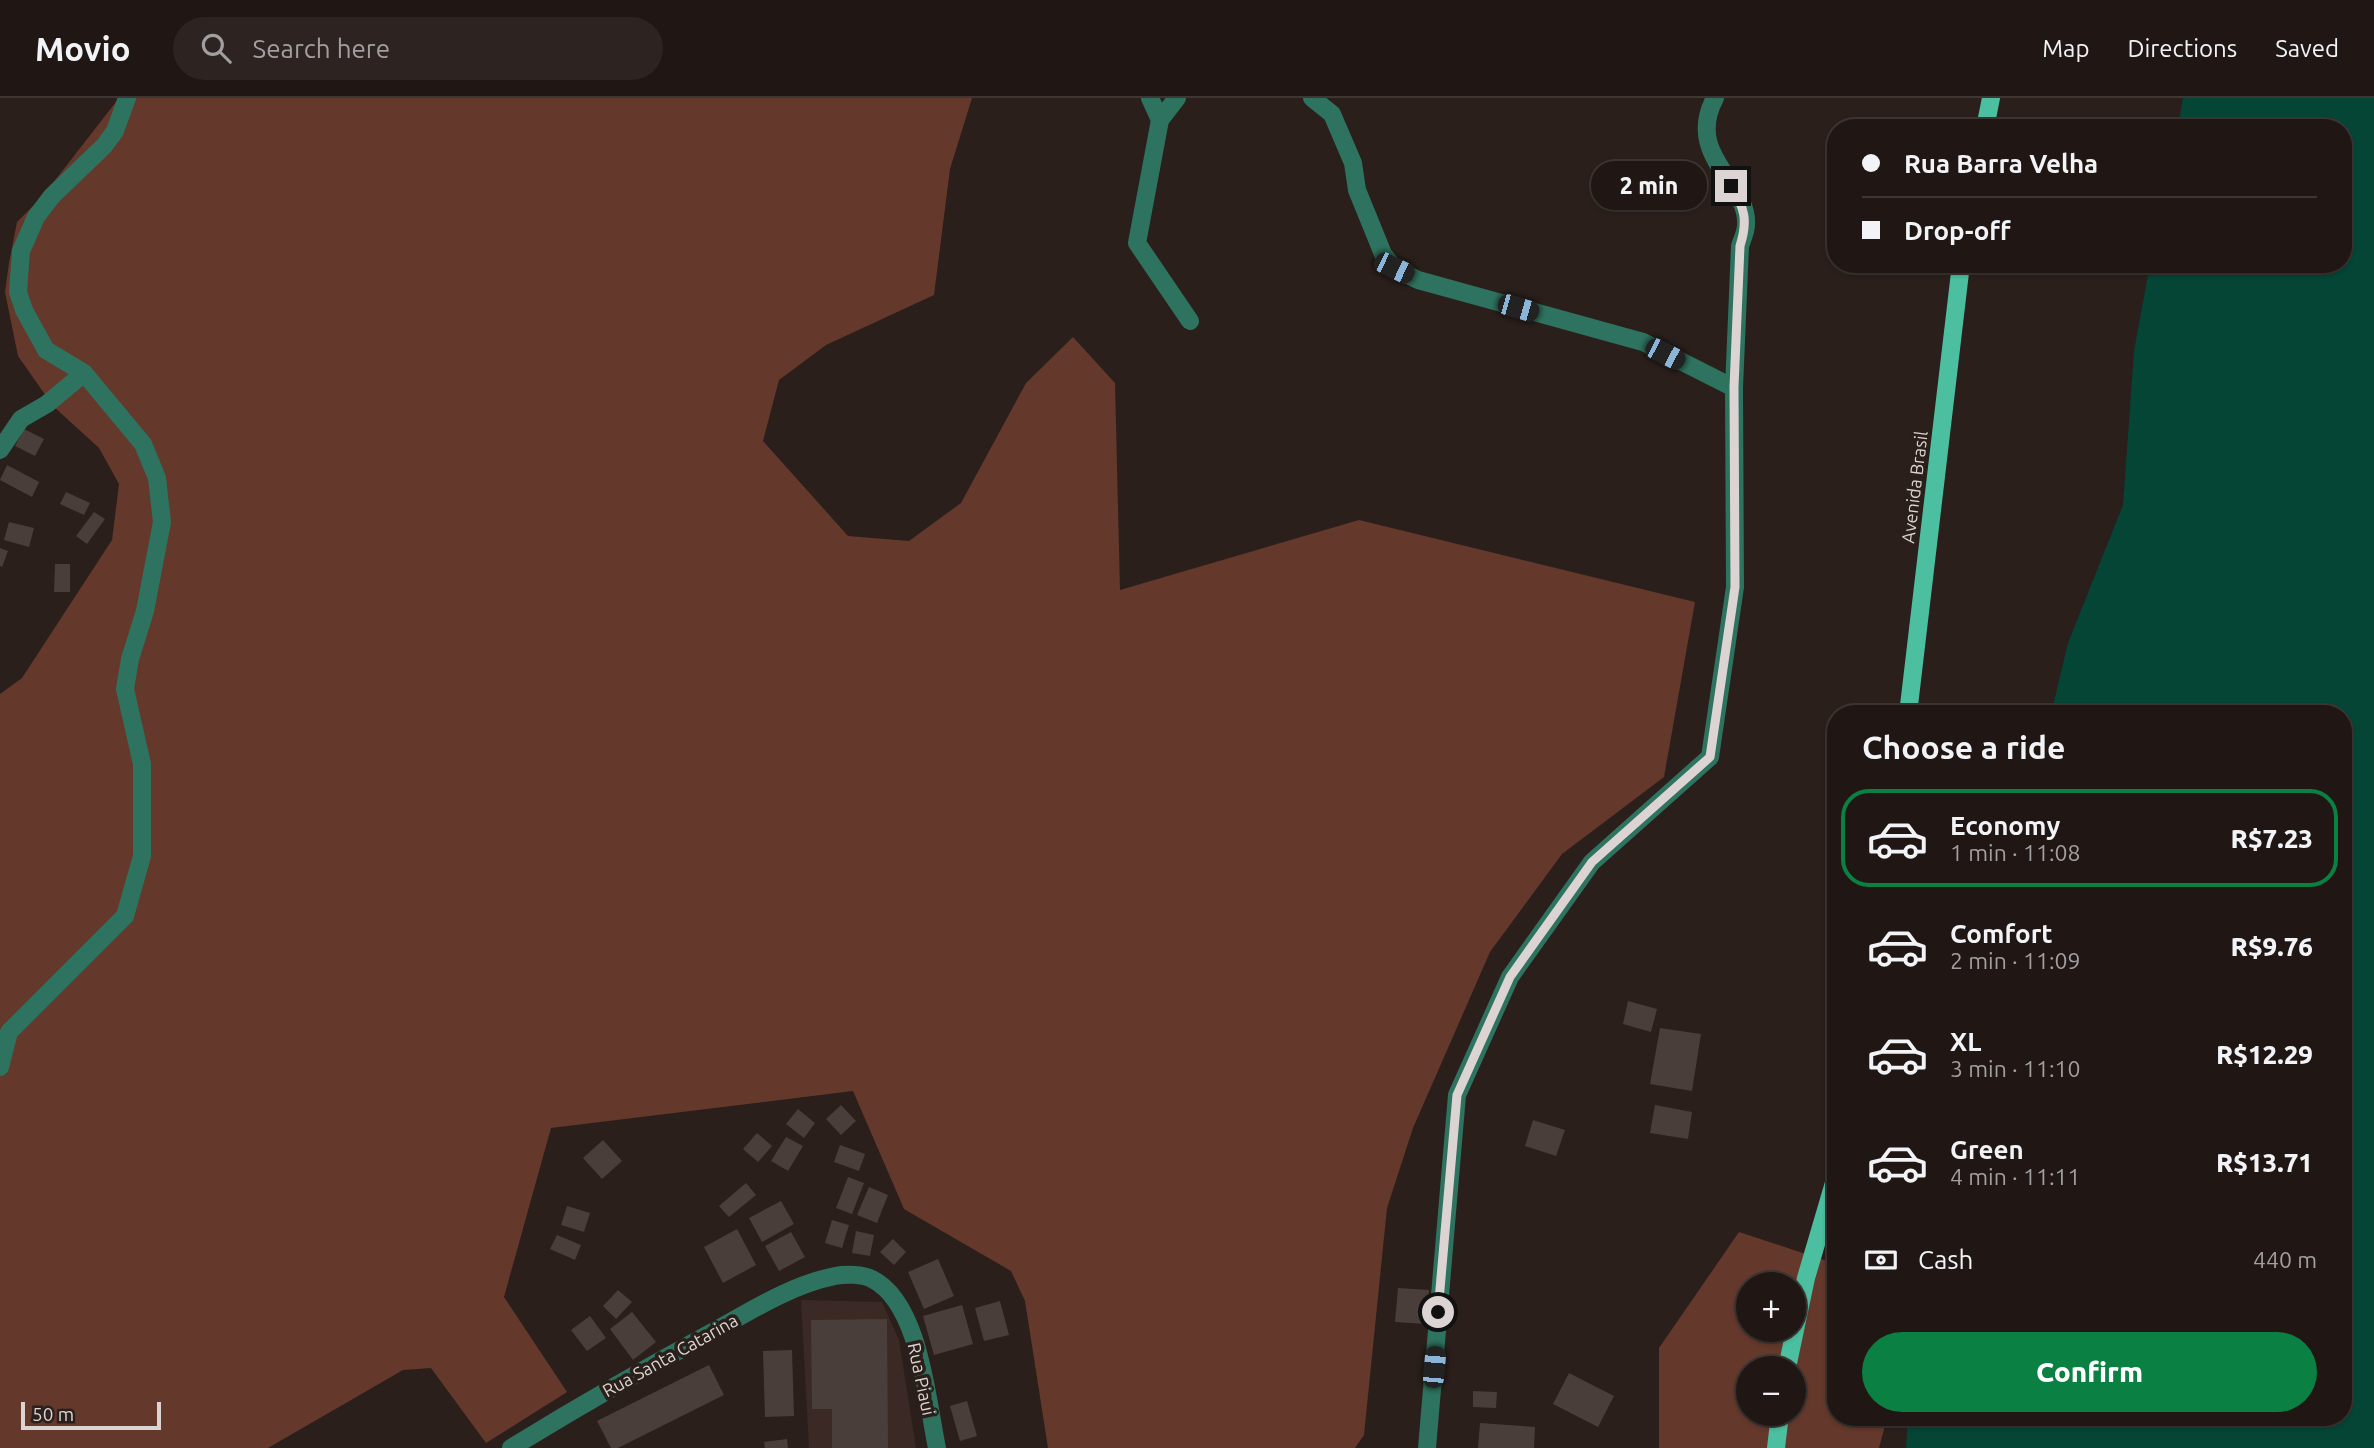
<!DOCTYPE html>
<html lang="en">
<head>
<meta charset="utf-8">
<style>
  body { margin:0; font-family:Ubuntu,sans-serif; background:#2d2422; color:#f1f3f6; height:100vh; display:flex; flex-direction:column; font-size:26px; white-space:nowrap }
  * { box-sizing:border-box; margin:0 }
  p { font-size:23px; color:#a29fa0 }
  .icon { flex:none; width:38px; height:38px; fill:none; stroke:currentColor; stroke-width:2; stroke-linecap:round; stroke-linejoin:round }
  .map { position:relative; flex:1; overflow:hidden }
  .sheet { position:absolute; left:1827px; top:607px; width:525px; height:721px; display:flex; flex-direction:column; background:#201714; border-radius:28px; box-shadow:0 2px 5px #0004,0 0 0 2px #3d3634 }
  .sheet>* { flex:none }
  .hud { position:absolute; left:1827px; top:21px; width:525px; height:154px; border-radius:28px; box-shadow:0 2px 5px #0004,0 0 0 2px #3d3634; display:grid; align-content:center; height:154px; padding:0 35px; background:#201714 }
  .tools { position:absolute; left:1736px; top:1174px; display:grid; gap:14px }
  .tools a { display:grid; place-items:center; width:70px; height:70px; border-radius:50%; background:#201714; box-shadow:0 2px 5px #0004,0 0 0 2px #3d3634; font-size:35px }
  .scale { position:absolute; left:21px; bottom:18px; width:140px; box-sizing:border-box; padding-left:7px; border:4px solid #dcd4d2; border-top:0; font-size:19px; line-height:24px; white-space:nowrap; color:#dcd4d2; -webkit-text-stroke:5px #2a1f1b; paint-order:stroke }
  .end { position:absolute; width:32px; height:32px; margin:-16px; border:9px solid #dcd4d2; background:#111; box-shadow:0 0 0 4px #111 }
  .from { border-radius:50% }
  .bubble { position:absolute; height:49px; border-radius:24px; background:#201714; box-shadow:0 2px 5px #0004,0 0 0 2px #3d3634; font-size:23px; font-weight:800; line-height:49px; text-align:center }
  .car { position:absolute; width:21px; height:42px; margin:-21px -10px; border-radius:9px; box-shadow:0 0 5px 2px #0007; background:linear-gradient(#222 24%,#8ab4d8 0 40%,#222 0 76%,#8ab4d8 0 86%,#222 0) }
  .hud b { display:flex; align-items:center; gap:24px; height:66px; font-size:26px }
  .hud b+b { border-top:2px solid #3d3634 }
  .hud i { width:18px; height:18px; background:#f1f3f6 }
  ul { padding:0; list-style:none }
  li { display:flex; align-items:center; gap:21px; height:98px; margin:0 14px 10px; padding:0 21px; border:4px solid transparent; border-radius:28px }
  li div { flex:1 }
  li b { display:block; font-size:26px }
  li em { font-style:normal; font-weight:800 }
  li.on { border-color:#0b8043 }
  li>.icon { width:63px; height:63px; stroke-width:1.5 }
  h2 { padding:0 35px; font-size:32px; line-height:84px }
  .pay { display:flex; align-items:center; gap:18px; height:77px; padding:0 35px; font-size:26px }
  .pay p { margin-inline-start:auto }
  .primary-button { display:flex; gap:14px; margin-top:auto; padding:14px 35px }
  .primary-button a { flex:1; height:80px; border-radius:42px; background:#0b8043; color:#fff; font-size:28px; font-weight:800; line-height:80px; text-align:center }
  header { display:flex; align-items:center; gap:42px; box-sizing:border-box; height:98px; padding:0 35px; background:#201714; border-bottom:2px solid #3d3634 }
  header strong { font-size:33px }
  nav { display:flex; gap:38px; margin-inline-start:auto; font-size:24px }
  .search { width:490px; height:63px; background:#2d2422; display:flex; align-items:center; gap:18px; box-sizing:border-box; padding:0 24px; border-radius:38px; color:#a29fa0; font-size:26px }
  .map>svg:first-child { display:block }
  .built { fill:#3a2924 }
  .green { fill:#64382b; fill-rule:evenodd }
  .water { fill:#044536 }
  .building { fill:#4a3e3a }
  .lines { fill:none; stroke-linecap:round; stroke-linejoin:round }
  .minor { stroke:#2e735f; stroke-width:18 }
  .major { stroke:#4bbf9f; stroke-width:18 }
  .route { stroke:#dcd4d2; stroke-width:9 }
  .labels { text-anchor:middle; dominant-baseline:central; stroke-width:7; stroke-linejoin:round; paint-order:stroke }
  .street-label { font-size:18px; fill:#dcd4d2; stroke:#2a1f1b }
</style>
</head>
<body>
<header>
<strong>Movio</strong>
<div class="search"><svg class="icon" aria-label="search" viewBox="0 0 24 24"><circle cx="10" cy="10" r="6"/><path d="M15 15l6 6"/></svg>Search here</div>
<nav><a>Map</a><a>Directions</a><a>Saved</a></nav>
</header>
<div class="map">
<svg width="2374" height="1350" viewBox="0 0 2374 1350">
  <rect width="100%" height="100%" fill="#2a1f1b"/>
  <polygon class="built" points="801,1202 882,1204 899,1242 916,1350 809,1350"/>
  <g class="green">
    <polygon points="119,0 972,0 950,71 934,197 826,247 779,282 763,343 848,438 909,443 961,405 1026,285 1073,239 1115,285 1120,492 1359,422 1695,504 1664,679 1562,756 1490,854 1413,1030 1387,1110 1364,1337 1355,1350 1048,1350 1025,1203 1011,1173 904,1111 853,993 551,1030 504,1199 567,1294 486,1345 431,1270 403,1272 268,1350 0,1350 0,596 22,580 112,442 119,386 99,350 53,308 18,258 5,194 9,165 17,124 42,99"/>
    <path d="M1739 1134 1836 1166V1320H1887L1879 1350H1659V1250ZM1748 1186H1794V1232H1748ZM1748 1270H1794V1316H1748Z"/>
  </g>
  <polygon class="water" points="2183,0 2374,0 2374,1350 1906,1350 1908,1320 2343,1320 2343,616 2051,616 2068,545 2123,407 2134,253 2150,166 2343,166 2343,30 2178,30"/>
  <g class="building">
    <polygon points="24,331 44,341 35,358 15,348"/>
    <polygon points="7,367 39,384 32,399 0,382"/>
    <polygon points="66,394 90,405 84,417 60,406"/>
    <polygon points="94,414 105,421 87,446 76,438"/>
    <polygon points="9,424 34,430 29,449 4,442"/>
    <polygon points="0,450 8,453 2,469 0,468"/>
    <polygon points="55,466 70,466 70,494 54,494"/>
    <polygon points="1628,903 1657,911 1651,934 1623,926"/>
    <polygon points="1660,930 1701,936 1692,993 1650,986"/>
    <polygon points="841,1007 856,1023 841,1037 826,1021"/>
    <polygon points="1655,1007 1692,1014 1688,1041 1650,1035"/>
    <polygon points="798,1011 815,1025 804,1040 786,1026"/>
    <polygon points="1533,1022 1565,1032 1556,1058 1525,1048"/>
    <polygon points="757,1035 772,1048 758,1064 743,1051"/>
    <polygon points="786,1039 803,1048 788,1073 771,1063"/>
    <polygon points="603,1042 622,1063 602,1081 583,1060"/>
    <polygon points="840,1047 865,1056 859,1073 834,1064"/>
    <polygon points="848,1079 864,1085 852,1116 836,1110"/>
    <polygon points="746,1085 756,1097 729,1119 719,1108"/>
    <polygon points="869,1089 888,1097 877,1125 857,1117"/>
    <polygon points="781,1103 794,1126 762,1144 749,1120"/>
    <polygon points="567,1108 590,1115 584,1134 561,1127"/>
    <polygon points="832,1122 849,1127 842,1150 825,1145"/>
    <polygon points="737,1131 756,1167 723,1185 704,1149"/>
    <polygon points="856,1133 874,1137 870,1158 852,1155"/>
    <polygon points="791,1134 805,1159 779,1173 765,1148"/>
    <polygon points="557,1137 581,1147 575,1162 550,1151"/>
    <polygon points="893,1141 906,1154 894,1167 880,1154"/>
    <polygon points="938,1161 954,1198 924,1211 908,1174"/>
    <polygon points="1398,1190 1429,1192 1426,1226 1395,1224"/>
    <polygon points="618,1192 632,1204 616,1221 603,1208"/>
    <polygon points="1000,1203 1009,1237 984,1243 975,1210"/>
    <polygon points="962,1207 973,1246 934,1257 923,1218"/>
    <polygon points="632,1214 656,1244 633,1262 610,1231"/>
    <polygon points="590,1218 606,1240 587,1253 571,1232"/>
    <polygon points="887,1221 888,1350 832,1350 832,1311 812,1311 811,1222"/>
    <polygon points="792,1252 794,1318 765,1319 763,1253"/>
    <polygon points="709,1267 724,1297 618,1350 611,1350 597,1323"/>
    <polygon points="1569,1275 1614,1298 1598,1329 1553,1306"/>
    <polygon points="1473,1293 1497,1294 1496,1310 1473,1309"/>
    <polygon points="967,1303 977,1338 960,1343 950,1308"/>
    <polygon points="1480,1325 1535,1329 1534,1350 1478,1350"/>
    <polygon points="787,1341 788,1350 765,1350 764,1344"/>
  </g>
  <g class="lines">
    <g class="minor">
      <polyline points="1150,0 1160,22"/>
      <polyline points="1177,0 1160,22 1137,145 1190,223"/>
      <polyline points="1312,0 1332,16 1353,65 1357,92 1383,156 1394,170 1418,182 1643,244 1734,290 1735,489 1710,659 1592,764 1510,879 1457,997 1427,1350"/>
      <path d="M1715 0C1684 58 1749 84 1746 127 1746 134 1742 142 1740 148L1734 290"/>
      <polyline points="0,352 21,321 47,306 84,275"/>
      <polyline points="0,969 9,934 125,818 142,758 142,666 125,591 130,561 145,513 162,424 157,380 143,346 84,275 46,252 24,212 18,194 21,153 36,119 52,98 104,48 115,33 127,0"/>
      <path d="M511 1350C576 1310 642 1272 709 1236 749 1214 790 1187 835 1178 845 1176 863 1176 872 1181 920 1205 927 1303 937 1350"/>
    </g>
    <g class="major">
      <polyline points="1985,30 1991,0"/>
      <polyline points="1908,616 1961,166"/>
      <polyline points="1787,1270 1806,1180 1836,1078"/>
      <polyline points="1776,1350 1780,1316"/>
    </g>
  </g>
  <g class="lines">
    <path class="route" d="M1438 1214 1457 997 1510 879 1592 764 1710 659 1735 489 1734 289 1740 148C1748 123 1745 110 1731 88"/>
  </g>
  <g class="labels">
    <g class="street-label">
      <text transform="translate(1914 389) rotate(-83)">Avenida Brasil</text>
      <text transform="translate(670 1257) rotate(-29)">Rua Santa Catarina</text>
      <text transform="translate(922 1281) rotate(78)">Rua Piaui</text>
    </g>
  </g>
</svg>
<div class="tools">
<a>+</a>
<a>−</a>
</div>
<div class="scale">50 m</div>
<i class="end from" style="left:1438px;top:1214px"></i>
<i class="end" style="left:1731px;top:88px"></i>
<div class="bubble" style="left:1591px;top:63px;width:116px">2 min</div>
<i class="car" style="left:1394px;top:170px;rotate:116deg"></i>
<i class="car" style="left:1518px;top:210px;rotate:106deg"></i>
<i class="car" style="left:1665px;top:256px;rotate:117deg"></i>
<i class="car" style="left:1434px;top:1269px;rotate:5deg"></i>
<div class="hud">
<b><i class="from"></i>Rua Barra Velha</b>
<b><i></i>Drop-off</b>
</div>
<section class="sheet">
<h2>Choose a ride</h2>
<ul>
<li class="on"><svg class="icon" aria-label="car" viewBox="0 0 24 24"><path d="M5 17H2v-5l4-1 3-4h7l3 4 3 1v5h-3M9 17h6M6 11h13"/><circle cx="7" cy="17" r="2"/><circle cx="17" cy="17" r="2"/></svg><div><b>Economy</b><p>1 min · 11:08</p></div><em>R$7.23</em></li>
<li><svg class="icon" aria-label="car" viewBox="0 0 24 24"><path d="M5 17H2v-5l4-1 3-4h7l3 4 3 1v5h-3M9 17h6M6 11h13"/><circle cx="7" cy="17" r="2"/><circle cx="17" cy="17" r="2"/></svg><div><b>Comfort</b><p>2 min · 11:09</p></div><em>R$9.76</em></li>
<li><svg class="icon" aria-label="car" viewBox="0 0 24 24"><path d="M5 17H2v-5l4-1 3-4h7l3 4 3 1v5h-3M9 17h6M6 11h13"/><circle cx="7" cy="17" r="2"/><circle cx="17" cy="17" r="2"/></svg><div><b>XL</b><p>3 min · 11:10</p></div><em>R$12.29</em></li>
<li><svg class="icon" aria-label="car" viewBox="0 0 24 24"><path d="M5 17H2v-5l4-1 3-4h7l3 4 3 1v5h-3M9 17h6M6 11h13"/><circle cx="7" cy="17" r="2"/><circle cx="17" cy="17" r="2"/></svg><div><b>Green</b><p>4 min · 11:11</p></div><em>R$13.71</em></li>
</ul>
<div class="pay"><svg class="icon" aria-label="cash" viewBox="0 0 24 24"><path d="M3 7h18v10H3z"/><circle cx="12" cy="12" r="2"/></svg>Cash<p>440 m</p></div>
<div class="primary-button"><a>Confirm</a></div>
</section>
</div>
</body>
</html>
